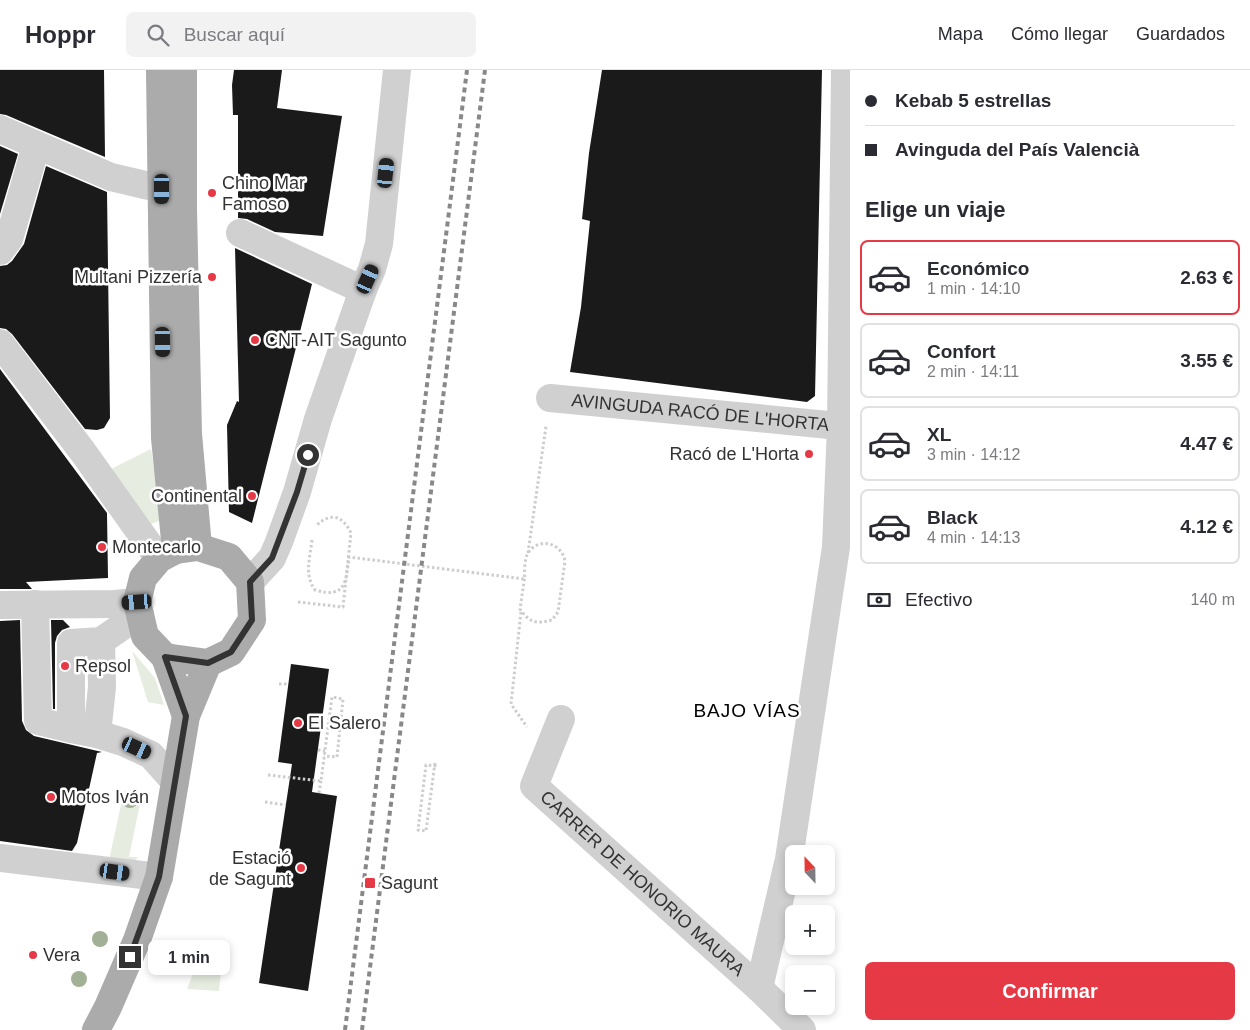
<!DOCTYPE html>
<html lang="es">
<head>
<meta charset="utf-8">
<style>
  body { margin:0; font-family:Arial,sans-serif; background:#f2f2f3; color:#2b2b33; height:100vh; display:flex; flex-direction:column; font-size:19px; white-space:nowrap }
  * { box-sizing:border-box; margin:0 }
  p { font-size:16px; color:#7c7c81 }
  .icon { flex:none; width:28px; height:28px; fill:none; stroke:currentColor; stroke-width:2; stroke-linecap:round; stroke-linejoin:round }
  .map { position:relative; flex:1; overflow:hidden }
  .panel { display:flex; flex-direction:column; background:#fff; width:400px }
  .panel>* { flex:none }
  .hud { display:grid; align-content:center; height:110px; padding:0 15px; background:#fff }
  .needle { width:32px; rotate:338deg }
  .fabs { position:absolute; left:785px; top:775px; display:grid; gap:10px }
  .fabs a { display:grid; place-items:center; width:50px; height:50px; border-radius:8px; background:#fff; box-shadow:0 2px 8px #0003; font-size:25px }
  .end { position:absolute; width:22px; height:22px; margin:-11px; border:6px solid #333; background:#fff; box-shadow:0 0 0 2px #fff }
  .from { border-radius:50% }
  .bubble { position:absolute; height:35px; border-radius:8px; background:#fff; box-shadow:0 2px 8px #0003; font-size:16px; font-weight:600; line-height:35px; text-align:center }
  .car { position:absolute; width:15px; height:30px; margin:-15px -8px; border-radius:6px; box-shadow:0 0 4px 1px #0007; background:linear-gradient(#222 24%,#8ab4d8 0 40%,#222 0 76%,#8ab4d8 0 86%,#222 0) }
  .hud b { display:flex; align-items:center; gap:18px; height:48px; font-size:19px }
  .hud b+b { border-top:1px solid #e1e1e2 }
  .hud i { width:12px; height:12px; background:#2b2b33 }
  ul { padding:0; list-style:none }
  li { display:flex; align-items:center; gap:15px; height:75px; margin:0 10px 8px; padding:0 5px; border:2px solid #e1e1e2; border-radius:8px }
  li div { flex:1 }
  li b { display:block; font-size:19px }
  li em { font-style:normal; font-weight:600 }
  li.selected { border-color:#e63946 }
  li>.icon { width:45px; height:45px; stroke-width:1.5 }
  h2 { padding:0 15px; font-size:22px; line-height:60px }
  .pay { display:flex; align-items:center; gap:12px; height:55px; padding:0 15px; font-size:19px }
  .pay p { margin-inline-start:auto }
  .button { display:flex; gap:10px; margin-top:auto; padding:10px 15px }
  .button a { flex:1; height:58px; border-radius:8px; background:#e63946; color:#fff; font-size:20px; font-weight:600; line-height:58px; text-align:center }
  header { display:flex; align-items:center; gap:30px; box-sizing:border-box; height:70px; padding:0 25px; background:#fff; border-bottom:1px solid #e1e1e2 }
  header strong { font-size:24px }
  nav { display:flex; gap:28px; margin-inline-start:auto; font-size:18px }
  .search { width:350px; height:45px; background:#f2f2f3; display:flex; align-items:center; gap:12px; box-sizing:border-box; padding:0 18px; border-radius:8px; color:#7c7c81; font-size:19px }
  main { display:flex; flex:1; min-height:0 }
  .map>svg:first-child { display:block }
  .green { fill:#e6ecdf }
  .building { fill:#1a1a1a }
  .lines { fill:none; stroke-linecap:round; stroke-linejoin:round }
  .path { stroke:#cdcdcd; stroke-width:3; stroke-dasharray:2.5 2.5; stroke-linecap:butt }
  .minor { stroke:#d0d0d0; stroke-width:28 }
  .major { stroke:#ababab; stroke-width:28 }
  .rail { stroke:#888; stroke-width:4; stroke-dasharray:5 4; stroke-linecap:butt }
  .tree { fill:#a2b095 }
  .route { stroke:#333; stroke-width:6 }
  .poi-dot { fill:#e63946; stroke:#fff; stroke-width:2 }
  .labels { text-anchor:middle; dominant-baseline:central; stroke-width:5; stroke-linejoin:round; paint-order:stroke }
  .poi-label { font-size:18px; fill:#333; stroke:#fff; text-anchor:start }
  .street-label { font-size:18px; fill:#333; stroke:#fff }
  .neighbourhood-label { font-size:19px; letter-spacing:1px; fill:#000; stroke:#fff }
</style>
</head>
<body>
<header>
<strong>Hoppr</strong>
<div class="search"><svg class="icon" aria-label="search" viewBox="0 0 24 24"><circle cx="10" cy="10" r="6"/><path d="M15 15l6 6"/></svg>Buscar aquí</div>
<nav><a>Mapa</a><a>Cómo llegar</a><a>Guardados</a></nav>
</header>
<main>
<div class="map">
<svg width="850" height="960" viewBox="0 0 850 960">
  <rect width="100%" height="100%" fill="#fff"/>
  <g class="green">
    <polygon points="151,379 161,444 159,451 151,454 143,449 109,400"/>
    <polygon points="132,581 155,608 164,635 148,632"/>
    <polygon points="124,721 142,724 129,787 138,787 133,793 109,790"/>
    <polygon points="199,888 222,892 219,921 187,919"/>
  </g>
  <g class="building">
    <polygon points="0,0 104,0 105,87 6,45 0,44"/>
    <polygon points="234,0 282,0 277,38 342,46 323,166 275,162 247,149 238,148 238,45 233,45 232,15"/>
    <polygon points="602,0 822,0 815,326 807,332 570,302 581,237 590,151 582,149 589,83"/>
    <polygon points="0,76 18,84 0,144"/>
    <polygon points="46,96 107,122 110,348 104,358 97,360 85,359 12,264 6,259 0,258 0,196 7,195 12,191 24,174"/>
    <polygon points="235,178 312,214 252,453 229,442 227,355 237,331 239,332"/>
    <polygon points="0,299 107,443 108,508 26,512 32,519 0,519"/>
    <polygon points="20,550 22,651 26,660 34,666 102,682 97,683 77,773 72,781 0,771 0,551"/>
    <polygon points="51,550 63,550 70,557 62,560 57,566 55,573 55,639 53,639"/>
    <polygon points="291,594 329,599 312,722 337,726 308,921 259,913 292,694 278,692"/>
  </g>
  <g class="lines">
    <g class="path">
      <path d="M312 470C310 488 304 505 315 520 346 529 346 512 349 487L524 509C525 502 524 492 527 485 536 467 561 471 565 491L558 542 552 550C536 554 530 553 520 539L525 505"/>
      <polyline points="528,483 546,356"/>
      <path d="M298 532 343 537 351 463C343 446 331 442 317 455"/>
      <polyline points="521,542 511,634 527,657"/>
      <polyline points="279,614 288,614"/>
      <polyline points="318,680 325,681"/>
      <polyline points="435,693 434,700 426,761 418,760 426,695 435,696 435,693"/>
      <polyline points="268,705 321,711 332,627 343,629 337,687 324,686"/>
      <polyline points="319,723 321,711"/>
      <polyline points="265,732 286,735"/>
    </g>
    <g class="minor">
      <polyline points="0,59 111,107 162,119"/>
      <polyline points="240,163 363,220"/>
      <polyline points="0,181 9,169 36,76"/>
      <polyline points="0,273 83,382 159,489"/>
      <path id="s1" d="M550 328 850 357"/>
      <polyline points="250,512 272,488 279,472 297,422 318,349 363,220 372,199 379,174 397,0"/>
      <polyline points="35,534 38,651 71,659 97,664 123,672 151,685 175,712"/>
      <polyline points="0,535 114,534 137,532"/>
      <path id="s2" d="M561 649 534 716 759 918 802 960"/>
      <polyline points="71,659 71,573 101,571 140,544"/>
      <polyline points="97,664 102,617 101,571"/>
      <polyline points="0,788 159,807"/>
      <polyline points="759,918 789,789 836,477 841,357 845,0"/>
    </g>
    <g class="major">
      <polyline points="160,0 165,368 176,480"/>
      <polyline points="183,0 183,139 188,364 198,477"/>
      <polygon points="198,477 229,487 250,512 252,550 231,582 208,593 165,587 145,566 137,532 143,508 159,489 176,480"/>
      <polyline points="165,587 186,646"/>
      <polyline points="96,960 108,937 137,870 159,807 186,646 208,593"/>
    </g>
    <g class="rail">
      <polyline points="345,960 467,0"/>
      <polyline points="362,960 485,0"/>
    </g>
  </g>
  <g class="tree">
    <circle cx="130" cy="730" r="8"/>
    <circle cx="100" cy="869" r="8"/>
    <circle cx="79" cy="909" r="8"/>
  </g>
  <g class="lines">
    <polyline class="route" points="130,887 159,807 186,646 165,587 208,593 231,582 252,550 250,512 272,488 297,422 308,385"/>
  </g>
  <g class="poi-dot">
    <circle cx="212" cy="123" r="5"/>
    <circle cx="212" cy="207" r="5"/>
    <circle cx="255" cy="270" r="5"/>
    <circle cx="809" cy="384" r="5"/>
    <circle cx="252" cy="426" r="5"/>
    <circle cx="102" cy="477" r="5"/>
    <circle cx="65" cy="596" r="5"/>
    <circle cx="298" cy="653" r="5"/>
    <circle cx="51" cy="727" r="5"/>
    <circle cx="301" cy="798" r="5"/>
    <rect x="364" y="807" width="12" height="12" rx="2.5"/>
    <circle cx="33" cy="885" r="5"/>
  </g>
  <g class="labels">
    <g class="poi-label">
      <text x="222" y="113">Chino Mar<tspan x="222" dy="21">Famoso</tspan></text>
      <text x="202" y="207" text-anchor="end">Multani Pizzería</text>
      <text x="265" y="270">CNT-AIT Sagunto</text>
      <text x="799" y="384" text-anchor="end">Racó de L'Horta</text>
      <text x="242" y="426" text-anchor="end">Continental</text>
      <text x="112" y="477">Montecarlo</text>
      <text x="75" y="596">Repsol</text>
      <text x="308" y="653">El Salero</text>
      <text x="61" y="727">Motos Iván</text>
      <text x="291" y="788" text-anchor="end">Estació<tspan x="291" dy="21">de Sagunt</tspan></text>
      <text x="381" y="813">Sagunt</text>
      <text x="43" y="885">Vera</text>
    </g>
    <g class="street-label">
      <text stroke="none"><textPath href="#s1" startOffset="151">AVINGUDA RACÓ DE L'HORTA</textPath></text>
      <text stroke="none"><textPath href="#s2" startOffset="218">CARRER DE HONORIO MAURA</textPath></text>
    </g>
    <g class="neighbourhood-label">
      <text x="747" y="640">BAJO VÍAS</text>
    </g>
  </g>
</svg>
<div class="fabs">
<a><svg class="needle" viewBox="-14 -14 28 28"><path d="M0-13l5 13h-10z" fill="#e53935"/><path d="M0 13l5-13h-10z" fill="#7c7c81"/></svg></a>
<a>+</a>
<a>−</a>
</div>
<i class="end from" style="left:308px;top:385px"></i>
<i class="end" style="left:130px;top:887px"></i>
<div class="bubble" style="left:148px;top:870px;width:82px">1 min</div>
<i class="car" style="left:386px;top:103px;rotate:6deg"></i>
<i class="car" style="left:162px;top:119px;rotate:180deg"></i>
<i class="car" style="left:368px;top:209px;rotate:24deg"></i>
<i class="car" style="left:163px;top:272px;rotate:179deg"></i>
<i class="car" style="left:137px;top:532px;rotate:266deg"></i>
<i class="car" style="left:137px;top:678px;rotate:115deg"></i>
<i class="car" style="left:115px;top:802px;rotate:98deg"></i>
</div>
<section class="panel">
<div class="hud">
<b><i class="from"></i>Kebab 5 estrellas</b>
<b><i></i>Avinguda del País Valencià</b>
</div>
<h2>Elige un viaje</h2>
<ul>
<li class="selected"><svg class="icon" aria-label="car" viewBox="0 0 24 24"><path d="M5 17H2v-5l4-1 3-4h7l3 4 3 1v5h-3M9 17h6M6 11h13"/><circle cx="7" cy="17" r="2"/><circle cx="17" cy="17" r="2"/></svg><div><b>Económico</b><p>1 min · 14:10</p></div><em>2.63 €</em></li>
<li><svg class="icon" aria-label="car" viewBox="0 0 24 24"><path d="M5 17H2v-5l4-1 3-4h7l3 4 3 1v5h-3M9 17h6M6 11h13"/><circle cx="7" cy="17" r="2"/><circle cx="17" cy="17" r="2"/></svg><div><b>Confort</b><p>2 min · 14:11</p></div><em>3.55 €</em></li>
<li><svg class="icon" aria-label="car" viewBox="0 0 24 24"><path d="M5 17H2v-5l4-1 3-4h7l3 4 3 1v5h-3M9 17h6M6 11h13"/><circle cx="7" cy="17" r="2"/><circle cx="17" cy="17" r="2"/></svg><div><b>XL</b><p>3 min · 14:12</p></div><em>4.47 €</em></li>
<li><svg class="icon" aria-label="car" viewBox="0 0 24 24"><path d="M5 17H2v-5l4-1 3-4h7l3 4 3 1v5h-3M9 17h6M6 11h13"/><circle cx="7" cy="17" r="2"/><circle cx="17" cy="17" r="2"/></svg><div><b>Black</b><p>4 min · 14:13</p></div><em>4.12 €</em></li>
</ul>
<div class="pay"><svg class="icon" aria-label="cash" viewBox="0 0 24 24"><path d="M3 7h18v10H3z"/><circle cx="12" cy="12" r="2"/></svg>Efectivo<p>140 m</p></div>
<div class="button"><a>Confirmar</a></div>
</section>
</main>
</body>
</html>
